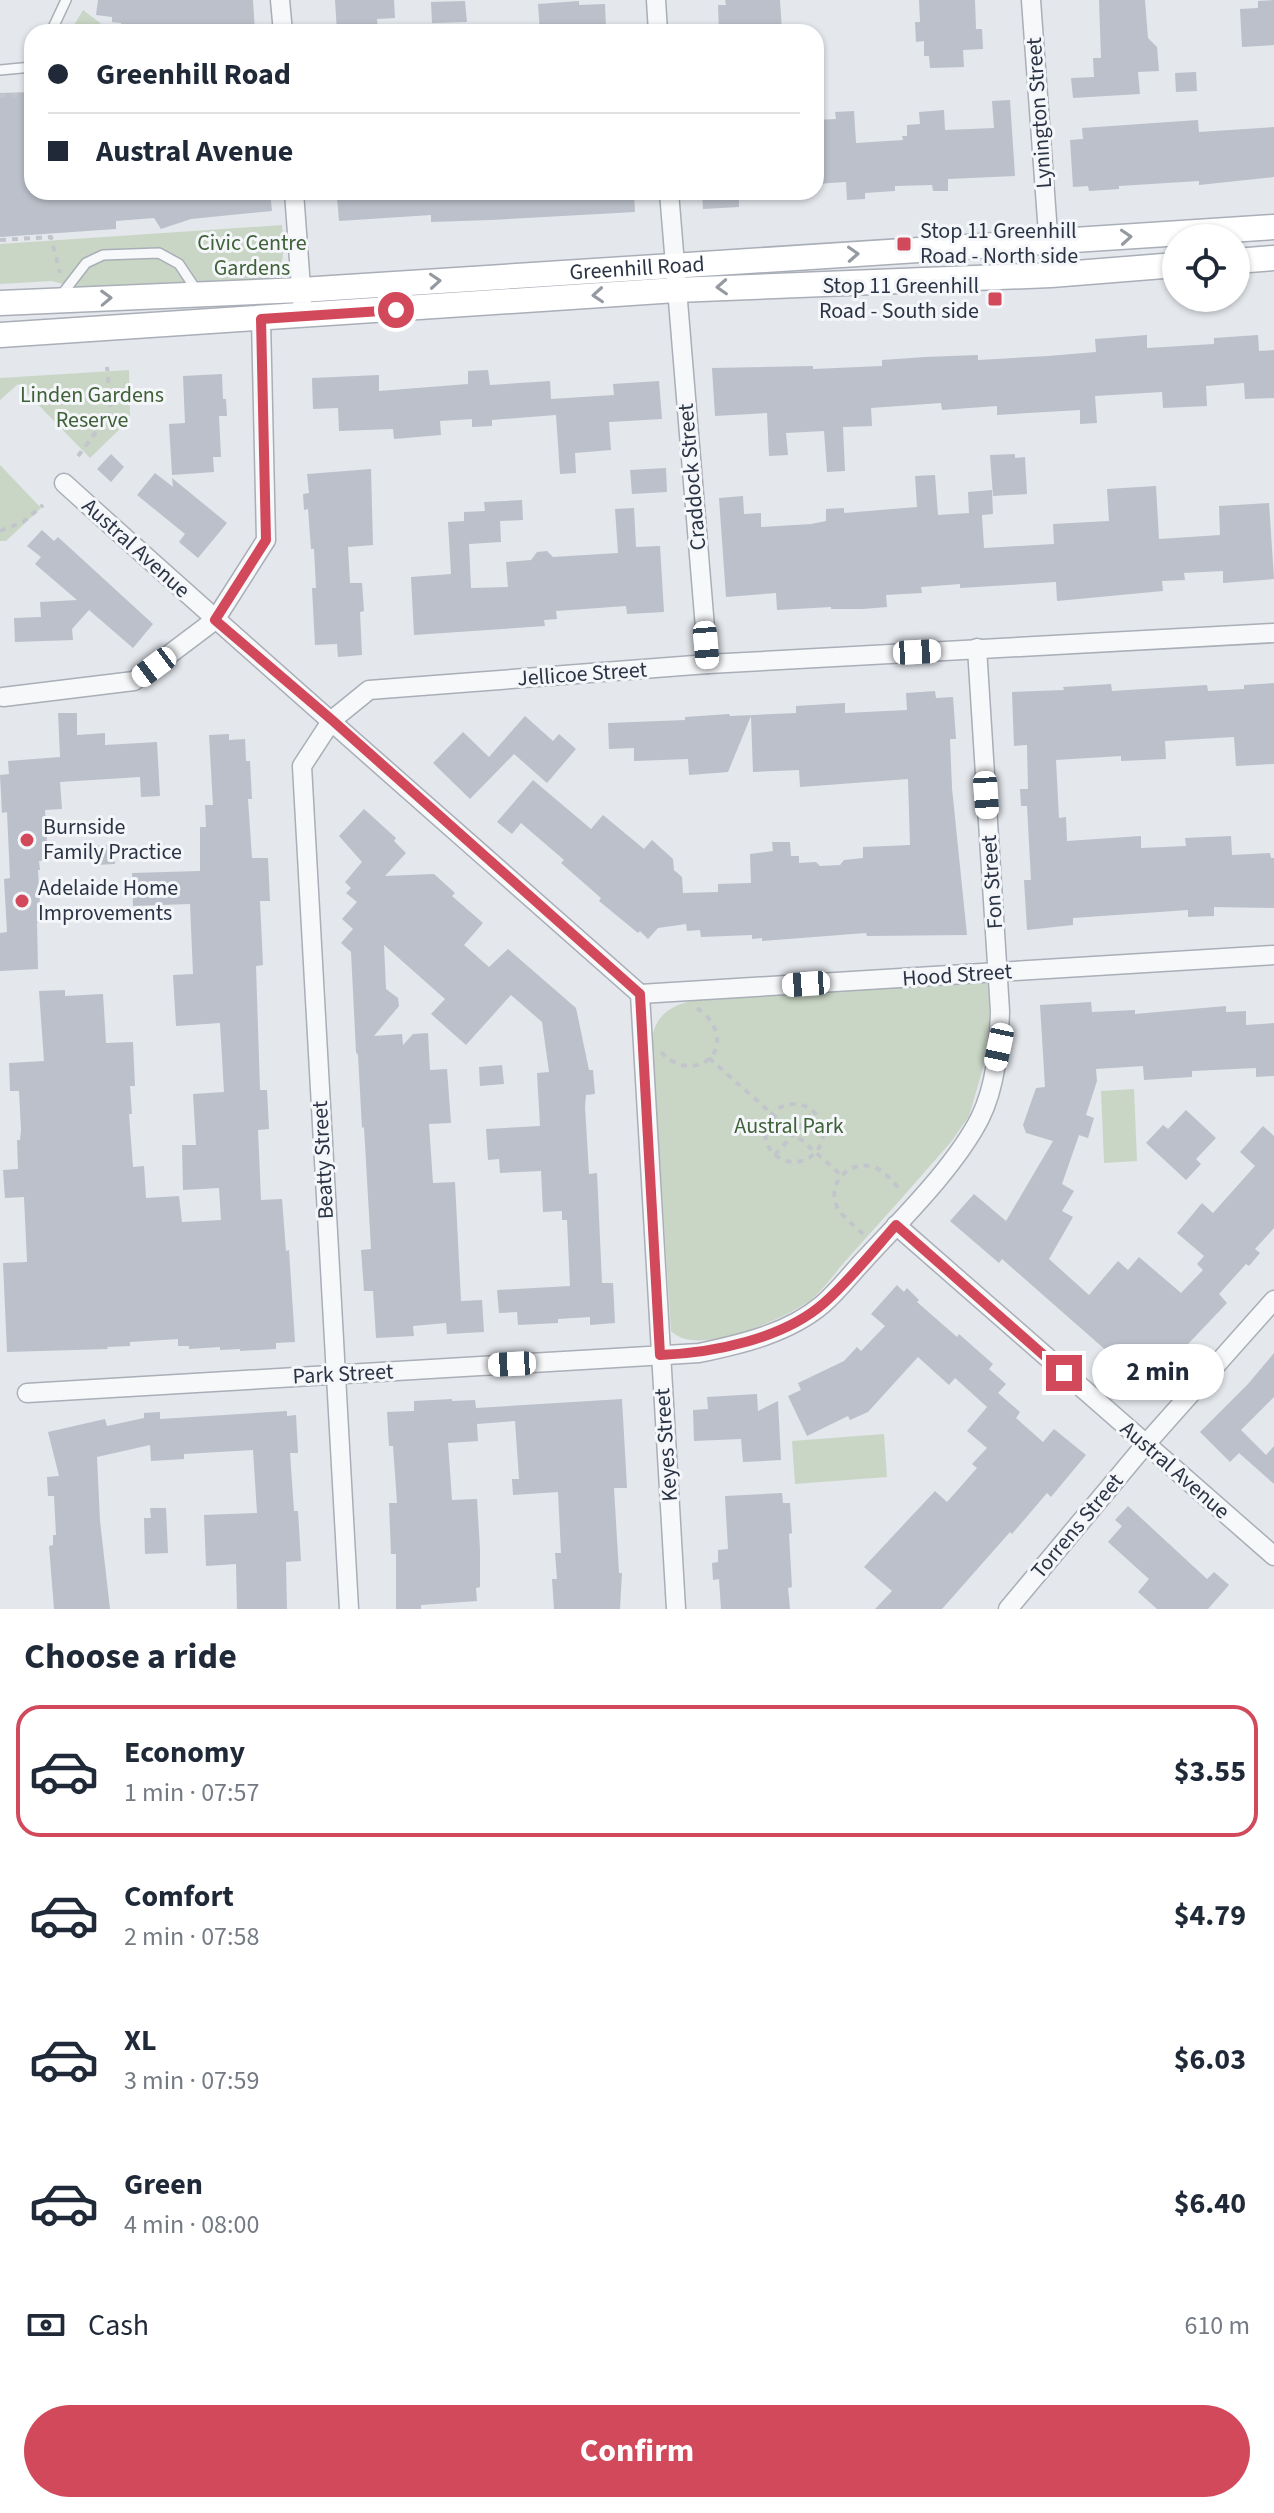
<!DOCTYPE html>
<html lang="en">
<head>
<meta charset="utf-8">
<style>
  body { margin:0; font-family:"Source Sans 3",sans-serif; background:#f2f2f3; color:#1f2937; height:100vh; display:flex; flex-direction:column; font-size:30px; white-space:nowrap }
  * { box-sizing:border-box; margin:0 }
  p { font-size:26px; color:#747a83 }
  .icon { flex:none; width:44px; height:44px; fill:none; stroke:currentColor; stroke-width:2; stroke-linecap:round; stroke-linejoin:round }
  .map { position:relative; height:1609px; overflow:hidden }
  .drawer { display:flex; flex-direction:column; background:#fff; flex:1 }
  .drawer>* { flex:none }
  .top-card { position:absolute; left:24px; top:24px; width:800px; height:176px; border-radius:24px; box-shadow:0 2px 6px #0004; display:grid; align-content:center; height:176px; padding:0 24px; background:#fff }
  .buttons { position:absolute; left:1162px; top:224px; display:grid; gap:16px }
  .buttons a { display:grid; place-items:center; width:88px; height:88px; border-radius:50%; background:#fff; box-shadow:0 2px 6px #0004; font-size:40px }
  .end { position:absolute; width:36px; height:36px; margin:-18px; border:10px solid #d1495b; background:#fff; box-shadow:0 0 0 4px #fff }
  .from { border-radius:50% }
  .bubble { position:absolute; height:56px; border-radius:28px; background:#fff; box-shadow:0 2px 6px #0004; font-size:26px; font-weight:700; line-height:56px; text-align:center }
  .car { position:absolute; width:24px; height:48px; margin:-24px -12px; border-radius:10px; box-shadow:0 0 6px 2px #0007; background:linear-gradient(#fff 24%,#345 0 40%,#fff 0 76%,#345 0 86%,#fff 0) }
  .top-card b { display:flex; align-items:center; gap:28px; height:76px; font-size:30px }
  .top-card b+b { border-top:2px solid #e0e1e3 }
  .top-card i { width:20px; height:20px; background:#1f2937 }
  ul { padding:0; list-style:none }
  li { display:flex; align-items:center; gap:24px; height:132px; margin:0 16px 12px; padding:0 8px; border:4px solid transparent; border-radius:24px }
  li div { flex:1 }
  li b { display:block; font-size:30px }
  li em { font-style:normal; font-weight:700 }
  li.on { border-color:#d1495b }
  li>.icon { width:72px; height:72px; stroke-width:1.5 }
  h2 { padding:0 24px; font-size:36px; line-height:96px }
  .pay { display:flex; align-items:center; gap:20px; height:88px; padding:0 24px; font-size:30px }
  .pay p { margin-inline-start:auto }
  .action { display:flex; gap:16px; margin-top:auto; padding:16px 24px }
  .action a { flex:1; height:92px; border-radius:48px; background:#d1495b; color:#fff; font-size:32px; font-weight:700; line-height:92px; text-align:center }
  .map>svg:first-child { display:block }
  .green { fill:#c9d6c5 }
  .building { fill:#bbc0ca }
  .lines { fill:none; stroke-linecap:round; stroke-linejoin:round }
  .lane-casing { stroke:#a9aeb7; stroke-width:12 }
  .street-casing { stroke:#a9aeb7; stroke-width:21 }
  .secondary-casing { stroke:#a9aeb7; stroke-width:27 }
  .path { stroke:#c2c5cb; stroke-width:4; stroke-dasharray:6 6; stroke-linecap:butt }
  .lane { stroke:#f7f8fa; stroke-width:9 }
  .street { stroke:#f7f8fa; stroke-width:18 }
  .secondary { stroke:#fff; stroke-width:24 }
  .oneway { stroke:#959aa2 }
  .route { stroke:#d1495b; stroke-width:10 }
  .poi-dot { fill:#d1495b; stroke:#f4f6f9; stroke-width:3 }
  .labels { text-anchor:middle; dominant-baseline:central; stroke-width:6; stroke-linejoin:round; paint-order:stroke }
  .street-label { font-size:22px; fill:#2b3445; stroke:#f4f6f9 }
  .poi-label { font-size:22px; fill:#2b3445; stroke:#f4f6f9; text-anchor:start }
  .park-label { font-size:22px; fill:#3f6138; stroke:#f4f6f9 }
</style>
</head>
<body>
<div class="map">
<svg width="1274" height="1609" viewBox="0 0 1274 1609">
  <rect width="100%" height="100%" fill="#e4e7ec"/>
  <g class="green">
    <polygon points="83,10 104,26 100,32 70,32"/>
    <path d="M282 225C284 251 288 270 261 284L78 288 52 281 0 284V244Z"/>
    <polygon points="129,370 130,419 90,458 18,384 0,400 0,378"/>
    <polygon points="0,465 41,508 6,541 0,541"/>
    <path d="M988 982 991 1041 969 1116 951 1142C917 1181 883 1219 849 1257 836 1271 823 1291 808 1302 781 1320 697 1358 671 1331L652 1040C655 1012 676 1003 701 999Z"/>
    <polygon points="1134,1089 1137,1161 1104,1163 1101,1091"/>
    <polygon points="884,1434 887,1477 795,1484 792,1441"/>
  </g>
  <g class="building">
    <polygon points="98,0 253,0 255,32 132,32 122,30 121,23 112,22 112,17 96,15"/>
    <polygon points="335,0 394,0 395,18 377,19 378,32 337,32"/>
    <polygon points="725,0 780,0 782,31 719,32 718,5 726,5"/>
    <polygon points="919,0 975,0 976,29 982,29 983,49 963,50 964,67 930,68 929,56 924,56 924,41 916,42 915,22 920,22"/>
    <polygon points="1099,0 1145,0 1148,38 1157,47 1159,71 1138,72 1140,94 1073,98 1071,78 1094,77 1093,58 1101,58"/>
    <polygon points="1274,0 1274,45 1242,47 1240,9 1258,8 1258,1"/>
    <polygon points="465,1 467,22 432,23 431,2"/>
    <polygon points="579,1 579,5 605,4 606,29 540,32 538,4"/>
    <polygon points="1196,72 1197,91 1176,92 1175,73"/>
    <polygon points="32,92 32,192 270,192 272,211 191,219 161,229 154,218 116,221 116,229 0,237 0,93"/>
    <polygon points="1010,100 1015,176 948,179 948,191 933,191 932,185 895,186 895,191 865,193 865,199 847,200 846,182 816,184 816,120 836,119 835,112 854,111 856,143 903,140 902,136 907,136 907,125 920,124 919,112 944,110 945,130 994,128 992,101"/>
    <polygon points="1198,120 1199,132 1274,127 1274,177 1199,185 1199,181 1119,186 1119,189 1089,191 1088,186 1073,187 1070,140 1083,139 1082,128"/>
    <polygon points="348,192 634,192 635,212 491,220 431,222 431,215 339,221 337,197 348,196"/>
    <polygon points="702,192 739,192 739,207 703,209"/>
    <polygon points="1147,335 1147,348 1214,344 1214,338 1258,335 1259,351 1274,350 1274,398 1245,399 1244,383 1206,386 1207,406 1163,408 1162,392 1095,396 1097,423 1080,424 1080,410 997,415 997,406 942,410 941,403 871,408 872,426 843,427 845,471 827,472 824,431 786,433 788,455 769,456 767,413 715,416 712,368 813,366 813,369 882,366 882,360 925,357 978,355 978,360 1048,356 1096,352 1095,339"/>
    <polygon points="488,370 490,385 550,381 551,399 614,395 613,384 659,381 662,419 609,422 611,450 575,453 576,473 560,474 556,415 492,420 492,426 472,427 472,419 440,421 441,435 394,439 393,429 339,431 338,408 313,409 312,378 379,375 379,391 468,384 468,371"/>
    <polygon points="222,374 223,399 226,399 227,416 219,416 221,457 213,457 214,472 172,475 169,424 185,423 183,376"/>
    <polygon points="111,454 124,467 111,482 97,469"/>
    <polygon points="1015,454 1015,458 1025,457 1027,494 993,496 990,455"/>
    <polygon points="666,468 667,492 632,494 630,470"/>
    <polygon points="371,469 373,545 348,547 350,583 362,583 364,611 360,612 362,655 338,657 337,644 315,645 312,588 316,588 314,549 311,549 308,509 304,510 303,494 309,493 307,474"/>
    <polygon points="155,473 173,487 172,478 227,523 198,558 179,542 185,534 137,495"/>
    <polygon points="935,475 938,515 969,513 968,492 992,490 993,514 982,515 984,548 1054,544 1053,524 1109,521 1107,489 1156,486 1159,539 1220,535 1219,506 1269,503 1274,579 1223,583 1223,571 1184,573 1185,580 1162,581 1163,591 1057,601 1056,582 960,588 960,584 921,587 922,593 886,595 887,607 863,609 831,609 831,607 777,610 776,593 726,597 719,498 743,496 744,514 761,513 761,527 811,524 826,521 826,509 844,508 844,513 917,507 915,476"/>
    <polygon points="522,500 523,520 500,521 501,542 469,544 471,588 508,587 506,562 531,560 537,552 547,551 553,557 618,553 615,509 634,508 636,547 660,546 664,612 627,614 626,606 556,611 557,619 544,620 545,626 414,635 411,577 451,574 448,522 464,521 464,512 485,511 484,502"/>
    <polygon points="42,530 54,541 58,537 153,624 133,648 89,610 72,629 73,640 15,642 14,618 41,617 40,602 77,600 35,564 41,557 27,546"/>
    <polygon points="1274,683 1274,764 1236,766 1234,737 1165,741 1166,759 1121,761 1121,756 1056,760 1059,818 1066,817 1067,841 1141,836 1141,848 1186,846 1185,838 1231,836 1232,855 1270,853 1271,858 1274,858 1274,908 1214,907 1214,916 1188,917 1188,910 1073,918 1073,925 1027,930 1024,880 1031,880 1027,806 1021,806 1020,789 1028,789 1027,745 1014,746 1012,692 1064,690 1063,687 1111,684 1112,691 1207,685 1208,691 1244,689 1244,685"/>
    <polygon points="935,691 936,698 953,697 956,739 950,739 952,788 967,935 867,936 866,933 762,941 762,938 752,939 752,935 701,937 700,930 687,931 686,924 658,928 648,939 640,931 638,933 599,901 601,898 561,863 564,860 521,823 512,834 497,822 533,780 591,829 603,815 644,849 652,840 673,859 674,870 682,877 683,893 718,892 718,884 751,883 750,854 773,851 772,842 790,842 791,856 799,856 799,863 816,862 820,866 840,865 844,860 863,858 863,847 910,845 908,779 800,787 799,770 753,772 751,716 728,772 689,775 688,759 634,761 634,748 609,749 608,723 685,720 685,717 729,714 730,716 796,713 796,706 845,703 845,713 907,710 906,693"/>
    <polygon points="58,713 77,713 77,735 105,733 105,745 157,742 160,796 141,797 140,777 60,782 62,809 45,810 48,860 39,861 40,870 38,870 41,923 37,923 38,969 0,971 0,933 7,932 4,879 10,878 7,812 2,813 0,775 9,774 8,761 60,757"/>
    <polygon points="525,716 553,741 559,734 576,749 547,783 514,754 470,799 433,763 463,732 489,757"/>
    <polygon points="229,734 229,740 245,739 246,761 250,761 252,799 248,799 252,858 268,858 270,901 260,901 263,965 256,966 260,1090 267,1090 269,1129 258,1130 261,1200 282,1199 286,1251 289,1250 295,1342 276,1343 276,1349 240,1351 240,1349 220,1350 220,1347 189,1349 189,1346 178,1346 178,1339 130,1342 130,1346 107,1347 108,1349 7,1352 3,1263 27,1262 24,1197 5,1198 3,1170 18,1169 17,1140 20,1140 21,1130 19,1091 10,1091 9,1063 44,1061 39,991 65,990 65,996 103,994 106,1043 133,1042 135,1086 130,1086 132,1114 129,1114 133,1167 144,1166 146,1198 179,1196 182,1222 221,1220 219,1188 183,1190 182,1145 196,1145 193,1094 224,1092 220,1023 176,1026 173,975 193,974 190,904 133,906 132,873 200,871 200,827 206,827 205,805 213,805 209,735"/>
    <polygon points="364,809 396,838 394,841 406,853 385,876 434,874 455,893 452,896 483,923 464,945 489,967 508,949 576,1008 589,1070 593,1070 595,1094 586,1095 585,1107 589,1174 597,1173 602,1283 613,1283 615,1323 590,1325 590,1317 558,1319 558,1323 518,1325 517,1312 499,1313 497,1290 570,1286 567,1220 562,1220 562,1211 543,1212 541,1171 500,1173 499,1159 488,1160 486,1129 540,1126 537,1073 549,1072 542,1022 511,995 466,1045 431,1014 445,999 384,945 386,989 398,998 399,1006 374,1036 402,1034 403,1045 413,1034 428,1033 430,1070 447,1069 451,1123 429,1124 433,1183 455,1182 461,1301 482,1300 484,1332 447,1334 446,1323 413,1326 414,1336 376,1338 373,1291 364,1291 361,1250 371,1249 364,1127 362,1128 358,1055 356,1052 351,952 341,943 353,929 342,919 357,902 346,893 351,888 345,882 362,862 339,836"/>
    <polygon points="114,845 115,864 96,865 95,846"/>
    <polygon points="1091,1002 1092,1012 1135,1010 1135,1014 1226,1006 1226,1012 1246,1011 1246,1025 1274,1023 1274,1076 1256,1077 1256,1068 1192,1071 1192,1077 1144,1080 1143,1066 1096,1069 1097,1081 1086,1115 1094,1118 1088,1138 1079,1135 1062,1184 1074,1191 1062,1211 1073,1217 1049,1259 1089,1295 1118,1261 1128,1270 1139,1257 1181,1293 1203,1270 1197,1264 1204,1256 1177,1233 1202,1203 1213,1213 1255,1166 1240,1152 1263,1126 1274,1136 1274,1228 1255,1249 1260,1253 1249,1266 1246,1264 1219,1294 1227,1303 1151,1383 1113,1348 1109,1353 1002,1259 999,1263 950,1221 974,1194 1006,1221 1053,1141 1026,1133 1023,1125 1036,1088 1045,1087 1040,1005"/>
    <polygon points="502,1065 504,1084 480,1086 479,1067"/>
    <polygon points="1186,1110 1216,1138 1196,1159 1201,1164 1186,1180 1146,1143 1163,1125 1168,1129"/>
    <polygon points="897,1285 904,1292 907,1288 919,1300 917,1302 957,1337 959,1334 993,1364 989,1369 1006,1384 998,1393 1020,1412 1016,1418 1043,1442 1054,1429 1086,1455 1051,1497 1047,1493 1012,1534 1010,1532 942,1609 875,1609 892,1591 864,1567 935,1491 947,1502 977,1468 972,1464 987,1448 967,1431 987,1407 955,1378 949,1385 918,1357 868,1412 850,1420 848,1416 807,1436 788,1396 801,1390 798,1383 844,1361 857,1347 861,1351 885,1326 871,1314"/>
    <polygon points="1274,1353 1274,1397 1241,1430 1266,1455 1274,1446 1274,1484 1239,1453 1230,1462 1200,1432 1248,1384"/>
    <polygon points="757,1394 758,1411 778,1401 781,1460 743,1462 741,1439 694,1441 693,1410 708,1409 707,1397"/>
    <polygon points="452,1399 452,1401 475,1400 476,1408 622,1399 627,1488 614,1488 619,1573 622,1573 620,1609 554,1609 552,1579 557,1579 555,1553 561,1553 558,1492 513,1495 512,1479 519,1479 515,1421 477,1424 478,1441 448,1443 452,1500 477,1499 480,1550 480,1587 476,1588 477,1601 421,1605 421,1609 396,1609 396,1554 391,1554 389,1503 397,1503 393,1446 389,1446 387,1412 414,1411 414,1401"/>
    <polygon points="287,1411 287,1416 296,1415 298,1453 290,1453 294,1511 298,1511 301,1561 286,1562 287,1609 237,1609 236,1564 206,1566 204,1515 257,1513 253,1450 184,1454 184,1459 151,1461 150,1445 97,1457 100,1521 110,1609 54,1609 49,1546 53,1545 53,1535 56,1535 54,1496 48,1496 47,1477 59,1476 48,1432 105,1419 107,1426 144,1418 144,1413 160,1412 160,1419"/>
    <polygon points="782,1493 783,1503 790,1503 792,1533 789,1534 792,1587 788,1588 790,1609 721,1609 719,1579 713,1580 712,1563 718,1562 718,1550 728,1549 725,1496"/>
    <polygon points="1128,1506 1207,1579 1214,1572 1229,1585 1208,1609 1157,1609 1138,1592 1149,1579 1108,1542 1122,1526 1115,1520"/>
    <polygon points="150,1508 166,1508 168,1553 145,1554 144,1518 151,1518"/>
  </g>
  <g class="lines">
    <defs>
      <g id="lane">
        <polyline points="51,32 66,0"/>
        <polyline points="0,70 32,67"/>
        <polyline points="59,298 86,263 103,255 159,253 179,264 197,291"/>
      </g>
      <g id="street">
        <polyline points="280,0 283,32"/>
        <polyline points="656,0 658,32"/>
        <polyline points="1031,0 1051,275"/>
        <polyline points="294,192 302,301"/>
        <polyline points="669,192 708,664"/>
        <path d="M64 483C254 655 448 824 640 994"/>
        <polyline points="3,697 134,681 215,620 266,540 261,319"/>
        <polyline points="640,994 1274,955"/>
        <polyline points="640,994 676,1609"/>
        <polyline points="896,1225 1274,1556"/>
        <path d="M27 1393 699 1353C742 1344 789 1333 823 1304 838 1291 851 1274 865 1259 902 1219 955 1167 980 1118 996 1086 999 1046 1000 1011L977 648"/>
        <polyline points="349,1609 302,766 332,720 369,690 708,664 1274,633"/>
        <polyline points="1008,1609 1145,1445 1274,1300"/>
      </g>
      <g id="secondary">
        <polyline points="1236,261 1274,258"/>
        <path id="s1" d="M0 303 301 290 1274 227"/>
        <polyline points="0,335 676,290 1051,275 1176,265"/>
      </g>
    </defs>
    <use href="#lane" class="lane-casing"/>
    <use href="#street" class="street-casing"/>
    <use href="#secondary" class="secondary-casing"/>
    <g class="path">
      <polyline points="0,96 32,94"/>
      <polyline points="0,240 51,237 60,273"/>
      <polyline points="78,456 111,412 107,367"/>
      <polyline points="0,531 23,522 43,505"/>
      <path d="M661 1052C688 1082 729 1059 714 1027 711 1019 703 1013 697 1008"/>
      <polyline points="709,1058 841,1175"/>
      <circle cx="794" cy="1133" r="29"/>
      <polyline points="775,1155 813,1112"/>
      <path d="M863 1234C855 1226 842 1217 837 1207 826 1183 850 1159 874 1167 885 1171 894 1183 902 1192"/>
    </g>
    <use href="#lane" class="lane"/>
    <use href="#street" class="street"/>
    <use href="#secondary" class="secondary"/>
  </g>
  <defs><path id="oneway-chevron" d="M-2-3.5L2.5 0L-2 3.5" fill="none" stroke-width="1.6" stroke-linecap="round" stroke-linejoin="round" transform="scale(2)"/></defs>
  <g class="oneway">
    <use href="#oneway-chevron" transform="translate(1126 237) rotate(-4)"/>
    <use href="#oneway-chevron" transform="translate(853 254) rotate(-3)"/>
    <use href="#oneway-chevron" transform="translate(435 281) rotate(-4)"/>
    <use href="#oneway-chevron" transform="translate(722 287) rotate(177)"/>
    <use href="#oneway-chevron" transform="translate(598 295) rotate(176)"/>
    <use href="#oneway-chevron" transform="translate(106 298) rotate(-2)"/>
  </g>
  <g class="lines">
    <path class="route" d="M396 310 261 319 266 540 215 620 332 720 640 994 660 1355C713 1353 783 1339 824 1303 850 1280 873 1251 896 1225L1064 1373"/>
  </g>
  <g class="poi-dot">
    <rect x="896" y="236" width="16" height="16" rx="4"/>
    <rect x="987" y="291" width="16" height="16" rx="4"/>
    <circle cx="27" cy="840" r="8"/>
    <circle cx="22" cy="901" r="8"/>
  </g>
  <g class="labels">
    <g class="street-label">
      <text transform="translate(1039 113) rotate(-94)">Lynington Street</text>
      <text stroke="none"><textPath href="#s1" startOffset="638">Greenhill Road</textPath></text>
      <text transform="translate(692 477) rotate(-95)">Craddock Street</text>
      <text transform="translate(136 548) rotate(42)">Austral Avenue</text>
      <text transform="translate(582 674) rotate(-4)">Jellicoe Street</text>
      <text transform="translate(992 882) rotate(-94)">Fon Street</text>
      <text transform="translate(957 975) rotate(-4)">Hood Street</text>
      <text transform="translate(323 1160) rotate(-93)">Beatty Street</text>
      <text transform="translate(343 1374) rotate(-3)">Park Street</text>
      <text transform="translate(666 1445) rotate(-94)">Keyes Street</text>
      <text transform="translate(1175 1470) rotate(41)">Austral Avenue</text>
      <text transform="translate(1077 1526) rotate(-50)">Torrens Street</text>
    </g>
    <g class="poi-label">
      <text x="920" y="231">Stop 11 Greenhill<tspan x="920" dy="25">Road - North side</tspan></text>
      <text x="979" y="286" text-anchor="end">Stop 11 Greenhill<tspan x="979" dy="25">Road - South side</tspan></text>
      <text x="43" y="827">Burnside<tspan x="43" dy="25">Family Practice</tspan></text>
      <text x="38" y="888">Adelaide Home<tspan x="38" dy="25">Improvements</tspan></text>
    </g>
    <g class="park-label">
      <text x="252" y="243">Civic Centre<tspan x="252" dy="25">Gardens</tspan></text>
      <text x="92" y="395">Linden Gardens<tspan x="92" dy="25">Reserve</tspan></text>
      <text x="789" y="1126">Austral Park</text>
    </g>
  </g>
</svg>
<div class="buttons">
<a><svg class="icon" aria-label="locate" viewBox="0 0 24 24"><circle cx="12" cy="12" r="6"/><path d="M12 2v4M12 18v4M2 12h4M18 12h4"/></svg></a>
</div>
<i class="end from" style="left:396px;top:310px"></i>
<i class="end" style="left:1064px;top:1373px"></i>
<div class="bubble" style="left:1092px;top:1344px;width:132px">2 min</div>
<i class="car" style="left:706px;top:645px;rotate:175deg"></i>
<i class="car" style="left:917px;top:652px;rotate:87deg"></i>
<i class="car" style="left:154px;top:667px;rotate:233deg"></i>
<i class="car" style="left:986px;top:795px;rotate:176deg"></i>
<i class="car" style="left:806px;top:984px;rotate:266deg"></i>
<i class="car" style="left:999px;top:1047px;rotate:192deg"></i>
<i class="car" style="left:512px;top:1364px;rotate:267deg"></i>
<div class="top-card">
<b><i class="from"></i>Greenhill Road</b>
<b><i></i>Austral Avenue</b>
</div>
</div>
<section class="drawer">
<h2>Choose a ride</h2>
<ul>
<li class="on"><svg class="icon" aria-label="car" viewBox="0 0 24 24"><path d="M5 17H2v-5l4-1 3-4h7l3 4 3 1v5h-3M9 17h6M6 11h13"/><circle cx="7" cy="17" r="2"/><circle cx="17" cy="17" r="2"/></svg><div><b>Economy</b><p>1 min · 07:57</p></div><em>$3.55</em></li>
<li><svg class="icon" aria-label="car" viewBox="0 0 24 24"><path d="M5 17H2v-5l4-1 3-4h7l3 4 3 1v5h-3M9 17h6M6 11h13"/><circle cx="7" cy="17" r="2"/><circle cx="17" cy="17" r="2"/></svg><div><b>Comfort</b><p>2 min · 07:58</p></div><em>$4.79</em></li>
<li><svg class="icon" aria-label="car" viewBox="0 0 24 24"><path d="M5 17H2v-5l4-1 3-4h7l3 4 3 1v5h-3M9 17h6M6 11h13"/><circle cx="7" cy="17" r="2"/><circle cx="17" cy="17" r="2"/></svg><div><b>XL</b><p>3 min · 07:59</p></div><em>$6.03</em></li>
<li><svg class="icon" aria-label="car" viewBox="0 0 24 24"><path d="M5 17H2v-5l4-1 3-4h7l3 4 3 1v5h-3M9 17h6M6 11h13"/><circle cx="7" cy="17" r="2"/><circle cx="17" cy="17" r="2"/></svg><div><b>Green</b><p>4 min · 08:00</p></div><em>$6.40</em></li>
</ul>
<div class="pay"><svg class="icon" aria-label="cash" viewBox="0 0 24 24"><path d="M3 7h18v10H3z"/><circle cx="12" cy="12" r="2"/></svg>Cash<p>610 m</p></div>
<div class="action"><a>Confirm</a></div>
</section>
</body>
</html>
